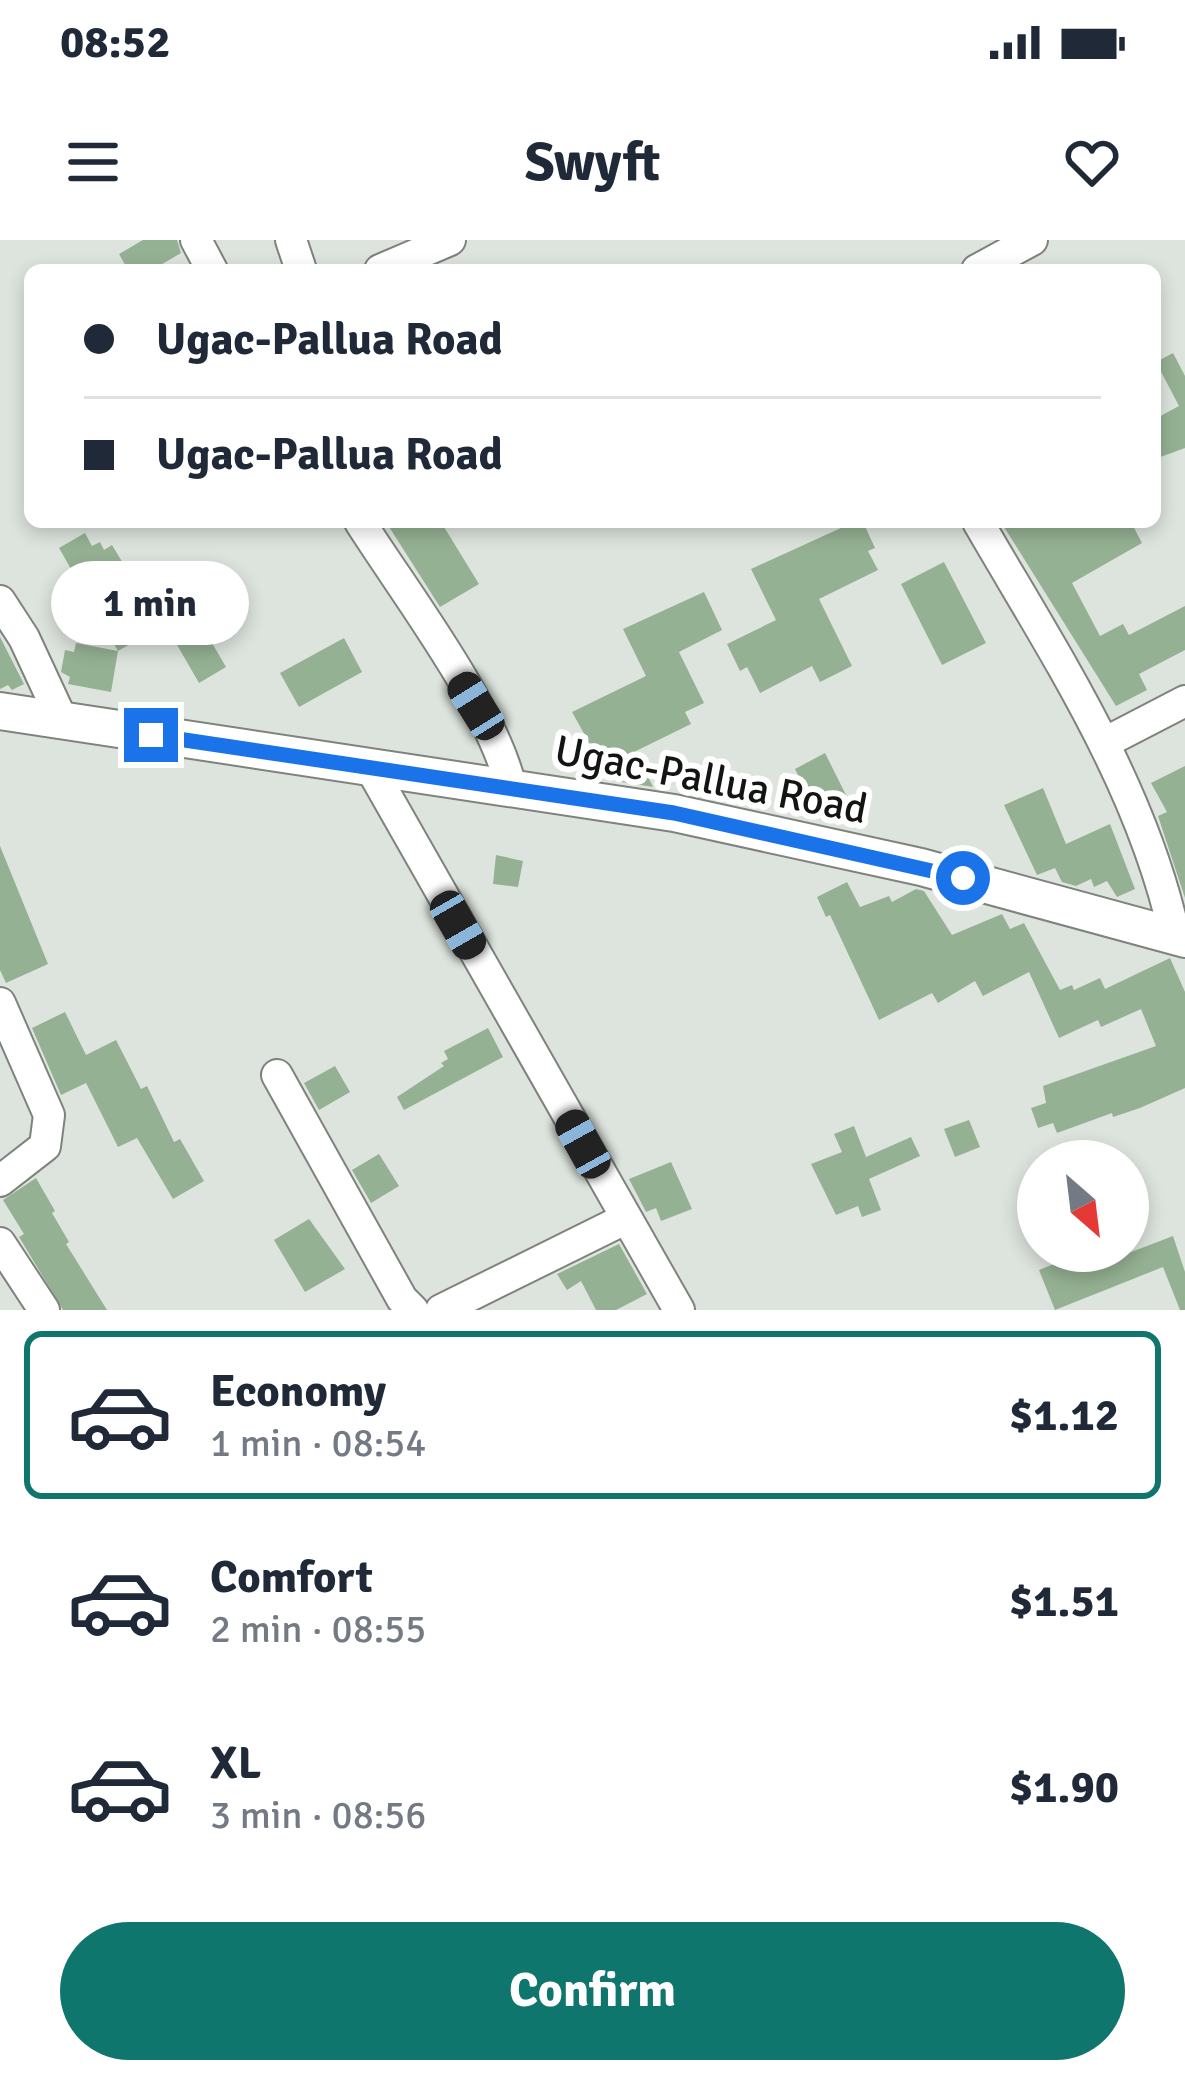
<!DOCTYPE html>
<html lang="en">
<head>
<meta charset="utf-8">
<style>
  body { margin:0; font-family:Signika,sans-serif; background:#f2f2f3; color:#1f2937; height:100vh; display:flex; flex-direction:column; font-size:45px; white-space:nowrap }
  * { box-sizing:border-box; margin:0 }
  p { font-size:39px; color:#747a83 }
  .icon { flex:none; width:66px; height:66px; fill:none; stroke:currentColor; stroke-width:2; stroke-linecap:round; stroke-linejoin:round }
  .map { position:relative; height:1070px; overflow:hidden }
  .sheet { display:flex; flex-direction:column; background:#fff; flex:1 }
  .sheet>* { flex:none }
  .top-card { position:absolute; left:24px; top:24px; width:1137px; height:264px; border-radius:18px; box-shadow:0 6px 18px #0003; display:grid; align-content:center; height:264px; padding:0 60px; background:#fff }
  .needle { width:78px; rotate:152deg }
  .tools { position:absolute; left:1017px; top:900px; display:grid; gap:24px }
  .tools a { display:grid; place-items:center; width:132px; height:132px; border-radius:50%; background:#fff; box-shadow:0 6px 18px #0003; font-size:60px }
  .end { position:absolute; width:54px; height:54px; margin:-27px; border:15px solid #1a73e8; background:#fff; box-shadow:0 0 0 6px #fff }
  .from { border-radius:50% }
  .bubble { position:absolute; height:84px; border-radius:42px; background:#fff; box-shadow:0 6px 18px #0003; font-size:39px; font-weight:800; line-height:84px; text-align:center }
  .car { position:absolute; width:36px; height:72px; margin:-36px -18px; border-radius:15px; box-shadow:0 0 9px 3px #0007; background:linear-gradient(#222 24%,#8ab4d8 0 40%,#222 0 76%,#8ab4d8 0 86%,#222 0) }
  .top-card b { display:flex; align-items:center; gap:42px; height:114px; font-size:45px }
  .top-card b+b { border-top:3px solid #e0e1e3 }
  .top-card i { width:30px; height:30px; background:#1f2937 }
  ul { padding:21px 0 0; list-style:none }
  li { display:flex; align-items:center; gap:36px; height:168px; margin:0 24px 18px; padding:0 36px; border:6px solid transparent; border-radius:18px }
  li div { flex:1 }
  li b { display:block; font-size:45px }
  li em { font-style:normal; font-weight:800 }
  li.on { border-color:#0f766e }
  li>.icon { width:108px; height:108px; stroke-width:1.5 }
  .cta { display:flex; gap:24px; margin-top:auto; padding:24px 60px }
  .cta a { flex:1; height:138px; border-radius:72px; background:#0f766e; color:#fff; font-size:48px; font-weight:800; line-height:138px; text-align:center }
  .status { display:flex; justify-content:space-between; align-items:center; height:84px; padding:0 60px; background:#fff; direction:ltr }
  .status svg { height:33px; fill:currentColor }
  header { display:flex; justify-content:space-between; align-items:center; height:156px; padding:0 60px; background:#fff; font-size:54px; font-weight:800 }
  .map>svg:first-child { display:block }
  .building { fill:#95b193 }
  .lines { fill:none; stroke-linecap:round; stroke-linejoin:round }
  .minor-casing { stroke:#7e837d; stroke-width:34 }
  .tertiary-casing { stroke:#7e837d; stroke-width:40 }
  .minor { stroke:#fff; stroke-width:30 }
  .tertiary { stroke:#fff; stroke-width:36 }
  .route { stroke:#1a73e8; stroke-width:15 }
  .labels { text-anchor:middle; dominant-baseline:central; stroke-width:12; stroke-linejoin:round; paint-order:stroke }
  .street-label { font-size:42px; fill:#121512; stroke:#fff }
</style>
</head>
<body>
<div class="status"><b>08:52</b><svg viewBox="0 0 49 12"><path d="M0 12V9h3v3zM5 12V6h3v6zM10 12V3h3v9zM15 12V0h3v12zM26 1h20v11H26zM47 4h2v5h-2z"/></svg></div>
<header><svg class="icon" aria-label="menu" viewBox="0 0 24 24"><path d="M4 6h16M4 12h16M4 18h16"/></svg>Swyft<svg class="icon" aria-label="heart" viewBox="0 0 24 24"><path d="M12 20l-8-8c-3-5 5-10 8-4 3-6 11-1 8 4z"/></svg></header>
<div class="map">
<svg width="1185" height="1070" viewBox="0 0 1185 1070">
  <rect width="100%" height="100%" fill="#dde4dd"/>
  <g class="building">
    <polygon points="143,0 177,0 181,13 152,30 128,30 119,14"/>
    <polygon points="1173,113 1185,136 1185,208 1155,219 1155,179 1179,166 1156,122"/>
    <polygon points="386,282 441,282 479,344 440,367"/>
    <polygon points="854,282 863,282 875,308 868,311 878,330 819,359 852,426 820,442 812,426 760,453 747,427 740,431 727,404 776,380 751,329"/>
    <polygon points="1001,282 1131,282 1142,303 1072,343 1100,396 1123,384 1129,395 1185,366 1185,410 1139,434 1147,450 1116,466"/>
    <polygon points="85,293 92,306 100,302 104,310 112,305 133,340 165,322 226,427 199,443 165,384 118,411 59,308"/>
    <polygon points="944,322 986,403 942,425 901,344"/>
    <polygon points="704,352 722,390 679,412 704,463 685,472 691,484 636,511 653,547 610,540 572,472 646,436 623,389"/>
    <polygon points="0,397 24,444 12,450 8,445 0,449"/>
    <polygon points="344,398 362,432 299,467 280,433"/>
    <polygon points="76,403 118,411 111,452 68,444 70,437 61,432 65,410 74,412"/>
    <polygon points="825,513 846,555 816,570 795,529"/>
    <polygon points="1185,526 1185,658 1158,576 1167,572 1151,543"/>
    <polygon points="1043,548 1066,604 1110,584 1135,649 1117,657 1107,641 1094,647 1091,639 1076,646 1062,642 1055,628 1037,635 1004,565"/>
    <polygon points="0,606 48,724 6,743 0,730"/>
    <polygon points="496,615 523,621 518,647 493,644"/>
    <polygon points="847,642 860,667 889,656 892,662 916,649 924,651 952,695 1002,674 1010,689 1024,683 1060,750 1072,745 1074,750 1100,738 1105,749 1170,718 1185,752 1185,848 1140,868 1113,877 1112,873 1057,893 1053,883 1038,888 1031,868 1046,863 1043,846 1156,806 1141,769 1101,787 1098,780 1059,798 1029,732 983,756 975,741 938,763 932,753 879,780 830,675 826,677 817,657"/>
    <polygon points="65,772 86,815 116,800 141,849 147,846 174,902 180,899 204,941 173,959 137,898 118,907 86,843 61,855 32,788"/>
    <polygon points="488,788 503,817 404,870 397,857 444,826 441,823 448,819 444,811"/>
    <polygon points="335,826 350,852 319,870 304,843"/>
    <polygon points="969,880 980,907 955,917 944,889"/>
    <polygon points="854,886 866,917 911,897 920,916 869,939 881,970 862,977 858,966 836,975 811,924 842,912 834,894"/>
    <polygon points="379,914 399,946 371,963 352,930"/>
    <polygon points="671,922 692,969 661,981 656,968 646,972 629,939"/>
    <polygon points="36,938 55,971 52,973 69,1002 66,1004 107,1070 63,1070 19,997 24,994 3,960"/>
    <polygon points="309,979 345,1029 305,1052 274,1000"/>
    <polygon points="1173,996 1185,1032 1185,1070 1180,1070 1163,1027 1055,1070 1039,1030 1081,1013 1087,1029"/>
    <polygon points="619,1004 647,1054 616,1070 596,1070 581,1041 567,1050 557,1034"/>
  </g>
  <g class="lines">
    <defs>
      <g id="minor">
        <polyline points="196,0 212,30"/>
        <polyline points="291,0 301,30"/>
        <polyline points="380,30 450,0"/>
        <polyline points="977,30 1032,0"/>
        <path d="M360 282C407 356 491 465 511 547"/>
        <path d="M978 282C1055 415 1142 545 1175 697"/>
        <polyline points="0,361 24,398 63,482"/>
        <polyline points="1106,502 1185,461"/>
        <polyline points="370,527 679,1070"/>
        <polyline points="0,763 49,875 45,906 0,941"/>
        <polyline points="277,835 402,1059 413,1070"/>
        <polyline points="0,1003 44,1070"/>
        <polyline points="441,1070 625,979"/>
      </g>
      <polyline id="tertiary" points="0,471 674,573 921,627 1185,699"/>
    </defs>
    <use href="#minor" class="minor-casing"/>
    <use href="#tertiary" class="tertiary-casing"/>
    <use href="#minor" class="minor"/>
    <use href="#tertiary" class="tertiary"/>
  </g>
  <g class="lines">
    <polyline class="route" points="151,495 674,573 963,638"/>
  </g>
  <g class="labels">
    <g class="street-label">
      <text transform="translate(711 540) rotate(11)">Ugac-Pallua Road</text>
    </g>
  </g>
</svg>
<div class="tools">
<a><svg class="needle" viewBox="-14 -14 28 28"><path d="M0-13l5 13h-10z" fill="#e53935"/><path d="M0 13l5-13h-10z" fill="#747a83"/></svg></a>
</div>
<i class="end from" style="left:963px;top:638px"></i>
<i class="end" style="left:151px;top:495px"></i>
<div class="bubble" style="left:51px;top:321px;width:198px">1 min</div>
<i class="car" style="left:476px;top:466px;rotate:328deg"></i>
<i class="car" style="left:458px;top:685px;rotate:150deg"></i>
<i class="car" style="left:583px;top:904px;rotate:331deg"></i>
<div class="top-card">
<b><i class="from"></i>Ugac-Pallua Road</b>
<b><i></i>Ugac-Pallua Road</b>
</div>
</div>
<section class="sheet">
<ul>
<li class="on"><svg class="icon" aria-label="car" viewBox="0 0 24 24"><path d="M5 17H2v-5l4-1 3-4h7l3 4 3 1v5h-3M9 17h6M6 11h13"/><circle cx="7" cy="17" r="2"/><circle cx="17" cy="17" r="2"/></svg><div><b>Economy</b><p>1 min · 08:54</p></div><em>$1.12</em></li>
<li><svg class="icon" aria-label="car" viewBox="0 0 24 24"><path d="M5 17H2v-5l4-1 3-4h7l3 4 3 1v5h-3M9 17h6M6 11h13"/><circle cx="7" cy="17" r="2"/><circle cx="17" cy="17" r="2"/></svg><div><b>Comfort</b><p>2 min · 08:55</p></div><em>$1.51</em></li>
<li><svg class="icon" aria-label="car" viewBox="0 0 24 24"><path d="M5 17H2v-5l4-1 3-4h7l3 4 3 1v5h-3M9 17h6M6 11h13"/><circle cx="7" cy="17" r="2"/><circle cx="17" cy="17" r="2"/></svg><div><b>XL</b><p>3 min · 08:56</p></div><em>$1.90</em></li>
</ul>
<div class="cta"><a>Confirm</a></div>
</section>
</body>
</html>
